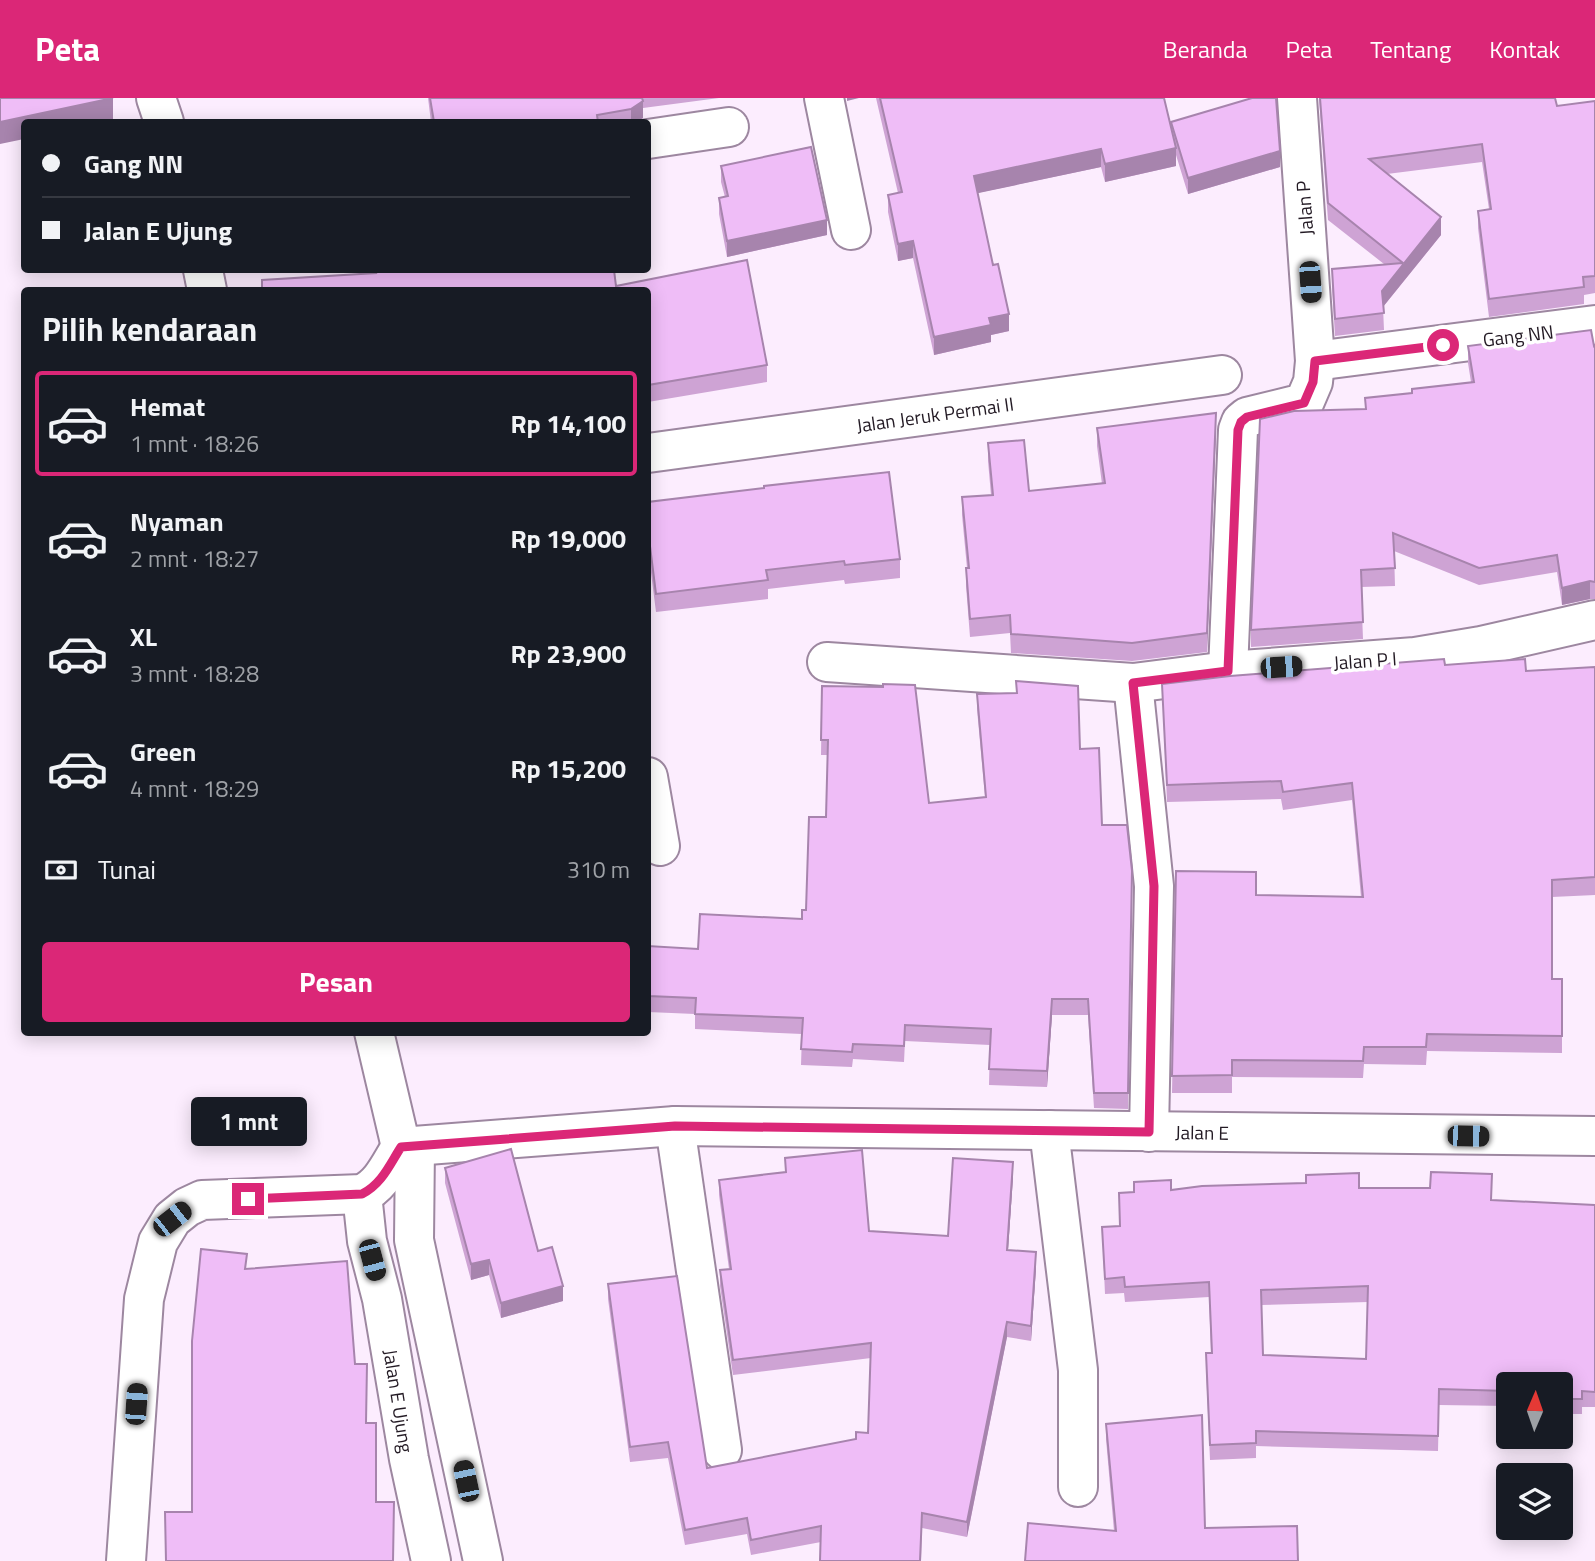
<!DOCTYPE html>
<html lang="id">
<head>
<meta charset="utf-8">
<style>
  body { margin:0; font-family:"Titillium Web",sans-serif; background:#20242c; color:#f1f3f6; height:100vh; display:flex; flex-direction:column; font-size:26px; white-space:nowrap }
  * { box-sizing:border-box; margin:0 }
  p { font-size:23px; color:#9ea1a6 }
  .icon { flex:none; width:38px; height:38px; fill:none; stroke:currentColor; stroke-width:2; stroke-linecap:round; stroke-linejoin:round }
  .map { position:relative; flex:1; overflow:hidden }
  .details { position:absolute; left:21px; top:189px; width:630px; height:749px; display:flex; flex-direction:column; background:#171b24; border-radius:7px; box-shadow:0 4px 18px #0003 }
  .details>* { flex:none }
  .top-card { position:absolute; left:21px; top:21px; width:630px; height:154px; border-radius:7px; box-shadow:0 4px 18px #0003; display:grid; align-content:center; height:154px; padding:0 21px; background:#171b24 }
  .needle { width:46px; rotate:2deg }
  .buttons { position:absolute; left:1496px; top:1274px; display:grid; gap:14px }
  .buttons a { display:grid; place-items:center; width:77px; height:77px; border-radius:7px; background:#171b24; box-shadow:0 4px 18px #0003; font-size:35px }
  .end { position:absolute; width:32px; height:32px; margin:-16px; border:9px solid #db2777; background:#fff; box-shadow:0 0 0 4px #fff }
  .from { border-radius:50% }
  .bubble { position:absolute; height:49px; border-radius:7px; background:#171b24; box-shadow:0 4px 18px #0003; font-size:23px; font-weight:700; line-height:49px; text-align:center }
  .car { position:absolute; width:21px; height:42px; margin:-21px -10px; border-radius:9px; box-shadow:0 0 5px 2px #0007; background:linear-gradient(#222 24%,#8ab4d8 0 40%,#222 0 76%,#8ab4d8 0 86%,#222 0) }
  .top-card b { display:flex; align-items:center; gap:24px; height:66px; font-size:26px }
  .top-card b+b { border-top:2px solid #363941 }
  .top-card i { width:18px; height:18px; background:#f1f3f6 }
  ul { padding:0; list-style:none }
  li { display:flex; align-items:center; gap:21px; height:105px; margin:0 14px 10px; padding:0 7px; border:4px solid transparent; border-radius:7px }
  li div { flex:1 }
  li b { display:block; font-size:26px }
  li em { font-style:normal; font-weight:700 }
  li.current { border-color:#db2777 }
  li>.icon { width:63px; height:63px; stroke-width:1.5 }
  h2 { padding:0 21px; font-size:32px; line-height:84px }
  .pay { display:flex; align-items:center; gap:18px; height:77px; padding:0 21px; font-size:26px }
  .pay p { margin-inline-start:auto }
  .action { display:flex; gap:14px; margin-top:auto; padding:14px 21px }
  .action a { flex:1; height:80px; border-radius:7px; background:#db2777; color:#fff; font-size:28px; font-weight:700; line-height:80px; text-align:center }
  header { display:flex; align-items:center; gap:42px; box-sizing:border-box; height:98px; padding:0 35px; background:#db2777; color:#fff }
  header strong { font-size:33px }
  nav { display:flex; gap:38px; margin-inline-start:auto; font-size:24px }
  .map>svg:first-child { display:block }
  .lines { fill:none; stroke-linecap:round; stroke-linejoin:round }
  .minor-casing { stroke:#9d87a0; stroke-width:42 }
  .minor { stroke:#fff; stroke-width:38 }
  .wall { fill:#cea3d4; fill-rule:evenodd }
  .shaded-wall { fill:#a784ad }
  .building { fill:#efbdf7; stroke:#a784ad; stroke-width:2; fill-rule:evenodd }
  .route { stroke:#db2777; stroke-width:9 }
  .labels { text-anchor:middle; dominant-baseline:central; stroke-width:7; stroke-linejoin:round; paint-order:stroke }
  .street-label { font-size:19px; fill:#231a24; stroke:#fff }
</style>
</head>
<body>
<header>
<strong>Peta</strong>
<nav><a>Beranda</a><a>Peta</a><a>Tentang</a><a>Kontak</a></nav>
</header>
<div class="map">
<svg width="1595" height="1463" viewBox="0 0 1595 1463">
  <rect width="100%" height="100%" fill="#fcedfe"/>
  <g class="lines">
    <defs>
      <g id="minor">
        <polyline points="156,0 164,24"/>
        <polyline points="824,0 851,132"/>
        <polyline points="648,41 729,29"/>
        <polyline points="203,172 207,192"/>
        <polyline points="1315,263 1595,227"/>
        <polyline points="648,355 1222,277"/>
        <polyline points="827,564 1133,585"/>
        <polyline points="1228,573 1238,332 1241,324 1247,319 1304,305 1313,284 1315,263 1297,0"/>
        <polyline points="648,679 660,748"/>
        <polyline points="374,934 401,1049"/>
        <polyline points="675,1028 722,1352"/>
        <polyline points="1049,1032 1078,1272 1078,1389"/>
        <polyline points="1149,1034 1154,788 1133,585 1228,573 1415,559 1481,548 1595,522"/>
        <polyline points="415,1048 414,1142 483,1463"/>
        <polyline points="401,1049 675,1028 1595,1038"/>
        <polyline points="362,1096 367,1143 382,1201 409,1361 431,1463"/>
        <path d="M126 1463 144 1201 158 1144 172 1121 187 1109 202 1102 362 1096C382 1087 390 1066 401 1049"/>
      </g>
    </defs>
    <use href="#minor" class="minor-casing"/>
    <use href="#minor" class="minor"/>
  </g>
  <g class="wall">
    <polygon points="428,0 719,0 643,10 643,20 636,24 431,24"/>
    <polygon points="876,0 1164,0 1171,29 1171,24 1280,69 1188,96 1176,57 1176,68 1105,84 1101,69 977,95 993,167 1009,233 991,237 991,244 934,257 913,160 898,163 888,114 888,97 898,95"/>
    <polygon points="1319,0 1555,0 1557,8 1595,3 1595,195 1584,197 1584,206 1489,219 1478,130 1478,113 1489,111 1482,64 1387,76 1441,137 1383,209 1384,232 1335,238 1332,188 1332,171 1384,166 1328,122"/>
    <polygon points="721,68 827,137 727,159 719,116 719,100 725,99 721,84"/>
    <polygon points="747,162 767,267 767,284 648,304 648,192 262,192 262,182 374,176 374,172 614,172 616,188"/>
    <polygon points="1595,247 1595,501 1590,501 1562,507 1557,474 1479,487 1394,453 1395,488 1361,489 1363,541 1251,549 1251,532 1365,311 1365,300 1412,295 1471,284 1468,265 1468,248"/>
    <polygon points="1097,330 1216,333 1207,554 1132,563 1011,555 1010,535 970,539 966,488 966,470 967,470 962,417 962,399 991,397 988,363 988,345 1029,393 1102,386 1097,348"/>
    <polygon points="648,404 900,461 900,480 845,486 844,482 768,491 768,501 656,514 648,451"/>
    <polygon points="1445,567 1526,573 1595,569 1595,797 1552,799 1552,881 1562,881 1562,955 1427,953 1426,967 1364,966 1363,980 1232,979 1232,995 1172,995 1176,773 1256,797 1361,799 1352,702 1283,712 1281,701 1167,704 1162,586"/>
    <polygon points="1016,583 1080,651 1102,727 1132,773 1128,1011 1094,1010 1088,917 1052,917 1047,989 989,987 990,947 905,943 904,964 853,961 852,969 801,967 802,936 695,931 695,916 648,914 648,848 698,851 802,821 806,812 826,719 828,657 821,657 822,588 929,705 985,699 977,611 977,596 1016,595"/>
    <polygon points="785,1060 869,1133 948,1138 1013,1079 1008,1152 1036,1170 1031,1243 1007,1239 967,1439 922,1430 921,1463 820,1463 821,1444 751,1457 747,1436 685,1447 668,1360 630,1364 608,1201 608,1186 707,1370 856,1341 868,1335 871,1260 733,1277 720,1188 720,1172 729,1171 719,1097 719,1082 785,1074"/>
    <polygon points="445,1070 538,1153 563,1203 501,1220 489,1177 471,1182 445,1085"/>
    <path d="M1359 1090 1491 1102 1595 1107V1309H1582V1316H1561V1286H1508V1308L1439 1307 1438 1353 1256 1348V1360L1210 1362 1206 1271V1255H1211L1209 1199 1125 1204 1124 1195 1105 1196 1102 1129 1120 1128 1119 1095 1171 1092ZM1368 1204 1366 1261 1263 1257 1261 1207Z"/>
    <polygon points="1106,1326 1205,1430 1114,1433 1106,1341"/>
  </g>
  <g class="shaded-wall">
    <polygon points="113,0 113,23 104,24 24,24 24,41 0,46 0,24"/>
    <polygon points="847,0 859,0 847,3"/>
    <polygon points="643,3 643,20 636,24 631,24 631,11"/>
    <polygon points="1176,50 1176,68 1105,84 1105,66"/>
    <polygon points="1101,51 1101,69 974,96 974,78"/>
    <polygon points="1280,53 1280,69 1188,96 1188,80"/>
    <polygon points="1441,119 1441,137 1382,210 1382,193"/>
    <polygon points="827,122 827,137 727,159 727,143"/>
    <polygon points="913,143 913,160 898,163 898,146"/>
    <polygon points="1009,216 1009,233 991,237 991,244 934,257 934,239 989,220"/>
    <polygon points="1216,315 1216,333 1207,554 1207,535"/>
    <polygon points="1590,483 1590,501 1562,507 1562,490"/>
    <polygon points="1052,901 1052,917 1047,989 1047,973"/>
    <polygon points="1013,1064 1013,1079 1007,1167 1007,1152"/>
    <polygon points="1036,1154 1036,1170 1031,1243 1031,1228"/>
    <polygon points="489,1162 489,1177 471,1182 471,1166"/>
    <polygon points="563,1188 563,1203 501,1220 501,1205"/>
    <polygon points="1007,1224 1007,1239 967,1439 967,1424"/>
  </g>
  <g class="building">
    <polygon points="0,0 113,0 0,24"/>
    <polygon points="430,0 642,0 643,3 631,11 597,17 598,24 434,24"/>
    <polygon points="880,0 1164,0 1176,50 1105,66 1101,51 974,78 993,167 998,166 1009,216 989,220 991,227 934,239 913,143 898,146 888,97 902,94"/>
    <polygon points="1252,0 1276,0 1280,53 1188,80 1171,24"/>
    <polygon points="1320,0 1555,0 1557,8 1595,3 1595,178 1583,179 1584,189 1489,201 1478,113 1491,111 1482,46 1369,61 1441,119 1382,193 1384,215 1335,221 1332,171 1403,165 1328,105"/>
    <polygon points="811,49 827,122 727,143 719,100 728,98 721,68"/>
    <polygon points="747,162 767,267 648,287 648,192 262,192 262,182 376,175 375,172 614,172 616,188"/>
    <polygon points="1591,232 1594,248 1595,247 1595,484 1590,483 1562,490 1557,457 1479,470 1393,435 1395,470 1361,472 1363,524 1251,532 1260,321 1294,313 1366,311 1365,300 1412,295 1412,291 1474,284 1468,248"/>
    <polygon points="1216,315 1207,535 1132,545 1011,536 1010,517 970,521 966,470 969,470 962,399 993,397 988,345 1024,342 1029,393 1105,385 1097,330"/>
    <polygon points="889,374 900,461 845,467 844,463 766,472 768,482 656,496 648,432 648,404 764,390 764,388"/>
    <polygon points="1444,561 1445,567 1525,561 1526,573 1595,569 1595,779 1552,782 1552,881 1562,881 1562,938 1427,936 1426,949 1364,949 1363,963 1232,962 1232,977 1172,978 1176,773 1256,774 1256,797 1363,799 1352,685 1283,694 1281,683 1167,687 1162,586 1230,578"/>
    <polygon points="1016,583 1078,588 1080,651 1099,650 1102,727 1127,727 1132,773 1128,995 1094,995 1088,901 1052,901 1047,973 989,971 991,931 905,927 904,948 853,946 852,954 801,951 803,920 695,916 696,900 648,898 648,848 698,851 700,816 802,821 802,812 806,812 809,719 826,719 828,642 821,642 822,588 883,589 883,586 915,587 929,705 986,699 977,596 1017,595"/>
    <polygon points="511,1051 538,1153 552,1149 563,1188 501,1205 489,1162 471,1166 445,1070"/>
    <polygon points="862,1052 869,1133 948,1138 953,1060 1013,1064 1007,1152 1036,1154 1031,1228 1007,1224 967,1424 922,1415 920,1463 820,1463 821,1428 751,1442 747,1420 685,1432 668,1344 630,1349 608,1186 677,1178 707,1370 856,1341 856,1334 868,1335 871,1245 733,1262 720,1172 731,1171 719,1082 786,1074 785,1060"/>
    <path d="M1431 1074 1492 1076 1491 1102 1595 1107V1294L1582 1293V1301H1561V1286H1508V1293L1439 1291 1438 1338 1256 1333V1345L1210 1347 1206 1255H1212L1209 1184 1125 1189 1124 1179 1105 1181 1102 1129 1120 1128 1119 1095 1134 1094V1084L1171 1082V1092L1202 1088 1306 1085V1077L1359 1075V1090H1430ZM1368 1188 1366 1261 1263 1257 1261 1192Z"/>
    <polygon points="201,1151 247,1156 245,1171 347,1163 355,1266 367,1266 366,1325 376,1325 376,1404 394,1404 393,1463 166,1463 165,1414 192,1414 192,1243"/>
    <polygon points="1202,1317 1205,1430 1297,1428 1298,1463 1025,1463 1028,1425 1116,1433 1106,1326"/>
  </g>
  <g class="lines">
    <path class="route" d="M248 1101 362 1096C382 1086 390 1066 401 1049L649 1030 675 1028 1149 1034 1154 788 1133 585 1228 573 1238 332 1241 324 1247 319 1304 305 1313 284 1315 263 1443 247"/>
  </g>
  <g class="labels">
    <g class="street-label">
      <text transform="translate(1304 110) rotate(-94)">Jalan P</text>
      <text transform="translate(1518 237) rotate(-7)">Gang NN</text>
      <text transform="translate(935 316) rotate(-8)">Jalan Jeruk Permai II</text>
      <text transform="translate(1365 562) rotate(-4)">Jalan P I</text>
      <text transform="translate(1202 1034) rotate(1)">Jalan E</text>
      <text transform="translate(399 1303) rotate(81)">Jalan E Ujung</text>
    </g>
  </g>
</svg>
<div class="buttons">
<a><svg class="needle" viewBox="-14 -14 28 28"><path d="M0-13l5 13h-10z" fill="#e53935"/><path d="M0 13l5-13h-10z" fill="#9ea1a6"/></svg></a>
<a><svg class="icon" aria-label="layers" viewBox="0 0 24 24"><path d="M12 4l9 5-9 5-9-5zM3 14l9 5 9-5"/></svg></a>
</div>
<i class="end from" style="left:1443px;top:247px"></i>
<i class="end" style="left:248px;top:1101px"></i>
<div class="bubble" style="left:191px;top:999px;width:116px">1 mnt</div>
<i class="car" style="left:1310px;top:184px;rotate:176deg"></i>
<i class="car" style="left:1281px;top:569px;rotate:86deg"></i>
<i class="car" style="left:1468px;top:1038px;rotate:91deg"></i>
<i class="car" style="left:172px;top:1121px;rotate:52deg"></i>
<i class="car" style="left:372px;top:1162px;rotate:165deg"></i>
<i class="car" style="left:136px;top:1306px;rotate:4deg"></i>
<i class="car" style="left:466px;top:1383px;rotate:348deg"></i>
<div class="top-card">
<b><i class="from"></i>Gang NN</b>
<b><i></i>Jalan E Ujung</b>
</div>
<section class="details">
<h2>Pilih kendaraan</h2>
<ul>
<li class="current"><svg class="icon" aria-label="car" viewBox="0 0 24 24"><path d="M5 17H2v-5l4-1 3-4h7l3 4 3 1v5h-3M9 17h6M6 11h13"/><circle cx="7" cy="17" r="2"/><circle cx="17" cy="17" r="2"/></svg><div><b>Hemat</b><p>1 mnt · 18:26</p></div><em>Rp 14,100</em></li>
<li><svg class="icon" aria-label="car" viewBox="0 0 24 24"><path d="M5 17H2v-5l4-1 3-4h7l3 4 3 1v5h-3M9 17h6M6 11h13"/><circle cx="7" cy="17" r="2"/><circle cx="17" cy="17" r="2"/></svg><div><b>Nyaman</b><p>2 mnt · 18:27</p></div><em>Rp 19,000</em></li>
<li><svg class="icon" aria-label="car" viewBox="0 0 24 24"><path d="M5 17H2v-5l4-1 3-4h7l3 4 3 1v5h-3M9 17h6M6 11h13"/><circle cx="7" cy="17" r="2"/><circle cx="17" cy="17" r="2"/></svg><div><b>XL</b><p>3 mnt · 18:28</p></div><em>Rp 23,900</em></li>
<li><svg class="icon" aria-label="car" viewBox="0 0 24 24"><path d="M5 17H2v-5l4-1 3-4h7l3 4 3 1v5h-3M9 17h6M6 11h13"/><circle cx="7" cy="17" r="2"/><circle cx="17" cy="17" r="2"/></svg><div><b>Green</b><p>4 mnt · 18:29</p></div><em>Rp 15,200</em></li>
</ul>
<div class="pay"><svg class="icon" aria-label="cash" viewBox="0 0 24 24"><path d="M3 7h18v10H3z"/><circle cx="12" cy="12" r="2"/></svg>Tunai<p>310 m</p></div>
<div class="action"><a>Pesan</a></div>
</section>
</div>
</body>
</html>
